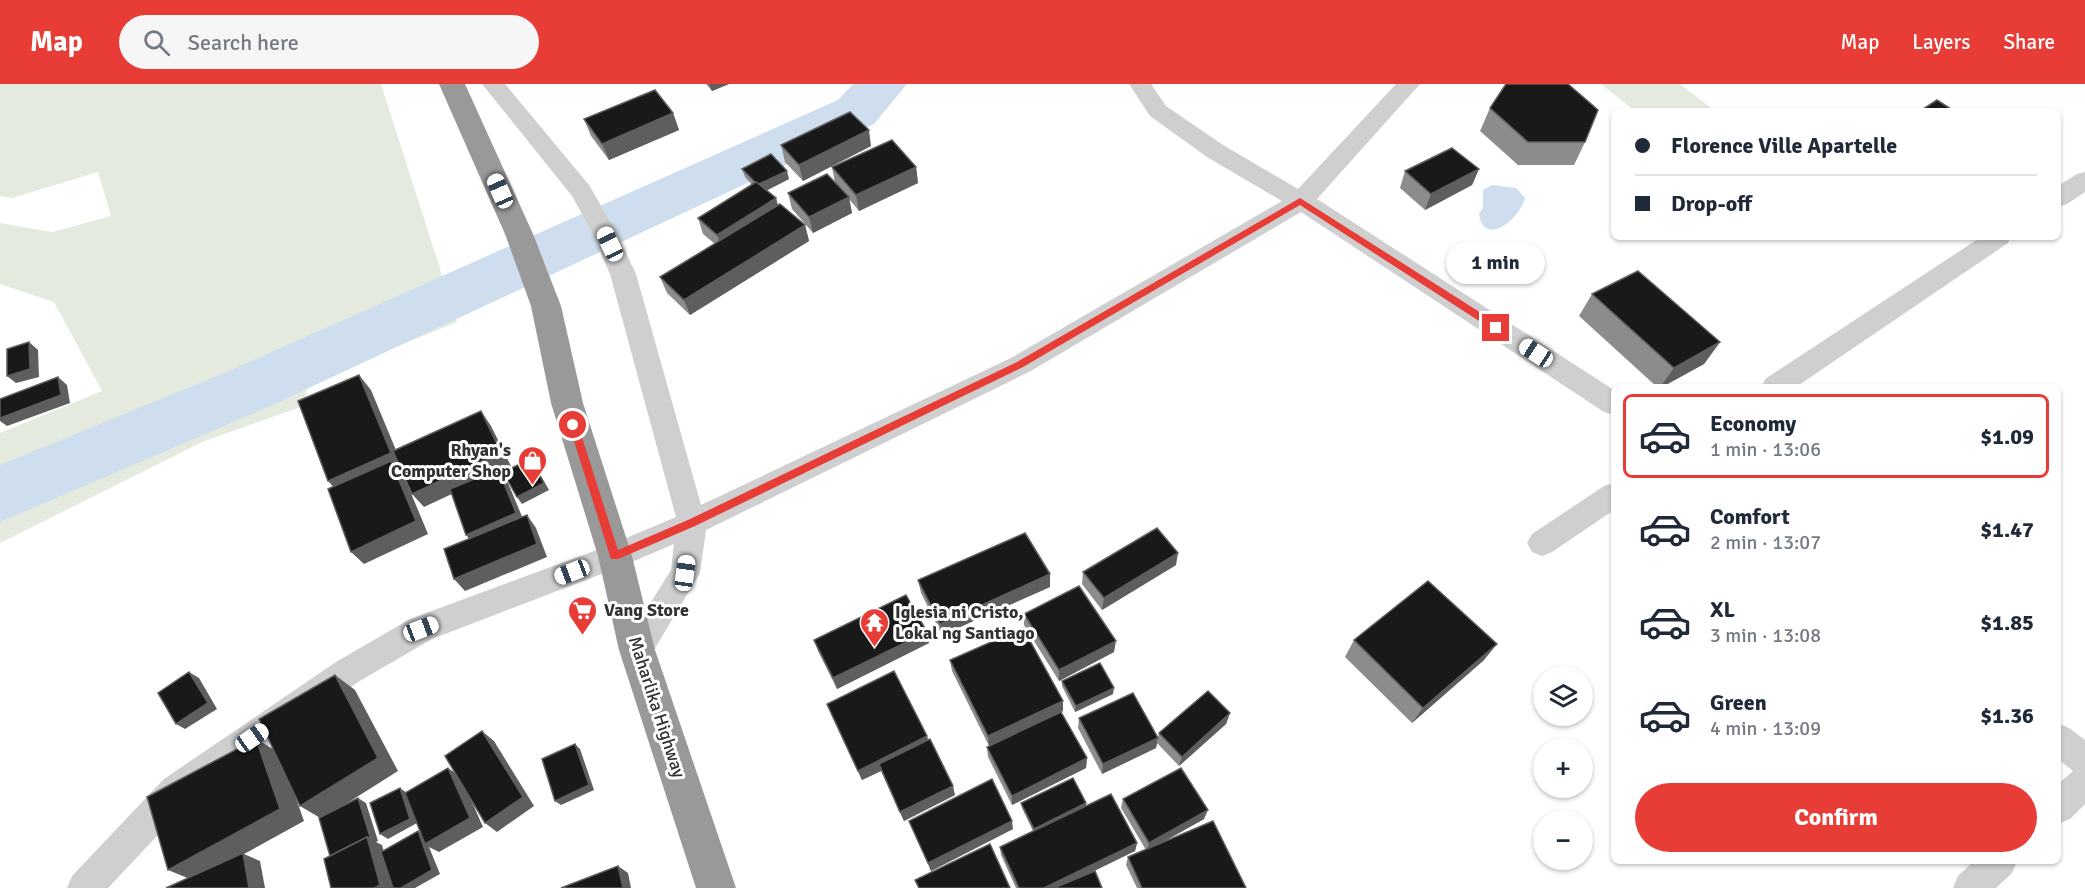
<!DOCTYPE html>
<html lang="en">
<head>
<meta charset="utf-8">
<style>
  body { margin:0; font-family:Signika,sans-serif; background:#f6f6f7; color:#1f2937; height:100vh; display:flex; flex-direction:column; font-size:22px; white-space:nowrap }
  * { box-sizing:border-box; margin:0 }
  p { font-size:20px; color:#747a83 }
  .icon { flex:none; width:33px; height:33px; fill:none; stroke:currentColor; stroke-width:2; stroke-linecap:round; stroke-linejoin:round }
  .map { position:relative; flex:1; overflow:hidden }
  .sheet { position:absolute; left:1611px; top:300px; width:450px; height:480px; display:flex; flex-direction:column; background:#fff; border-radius:9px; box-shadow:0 2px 4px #0004 }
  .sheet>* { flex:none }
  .guide { position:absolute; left:1611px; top:24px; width:450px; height:132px; border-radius:9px; box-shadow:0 2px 4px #0004; display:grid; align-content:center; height:132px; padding:0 24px; background:#fff }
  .controls { position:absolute; left:1533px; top:582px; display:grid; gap:12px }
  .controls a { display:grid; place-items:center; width:60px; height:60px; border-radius:50%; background:#fff; box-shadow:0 2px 4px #0004; font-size:30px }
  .end { position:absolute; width:27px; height:27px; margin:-14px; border:8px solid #e73d36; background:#fff; box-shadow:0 0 0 3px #fff }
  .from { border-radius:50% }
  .bubble { position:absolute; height:42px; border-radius:21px; background:#fff; box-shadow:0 2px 4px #0004; font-size:20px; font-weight:700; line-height:42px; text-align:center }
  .car { position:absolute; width:18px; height:36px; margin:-18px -9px; border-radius:8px; box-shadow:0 0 4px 2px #0007; background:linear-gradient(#fff 24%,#345 0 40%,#fff 0 76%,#345 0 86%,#fff 0) }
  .guide b { display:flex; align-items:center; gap:21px; height:57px; font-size:22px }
  .guide b+b { border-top:2px solid #e0e1e3 }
  .guide i { width:15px; height:15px; background:#1f2937 }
  ul { padding:10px 0 0; list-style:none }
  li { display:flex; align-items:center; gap:18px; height:84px; margin:0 12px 9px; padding:0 12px; border:3px solid transparent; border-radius:9px }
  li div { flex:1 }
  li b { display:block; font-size:22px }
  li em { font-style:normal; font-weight:700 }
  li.current { border-color:#e73d36 }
  li>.icon { width:54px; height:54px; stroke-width:1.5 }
  .primary-button { display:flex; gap:12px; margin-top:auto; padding:12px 24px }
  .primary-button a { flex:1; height:69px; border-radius:36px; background:#e73d36; color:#fff; font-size:24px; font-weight:700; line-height:69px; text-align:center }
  header { display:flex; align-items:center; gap:36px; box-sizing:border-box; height:84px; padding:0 30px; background:#e73d36; color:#fff }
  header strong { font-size:28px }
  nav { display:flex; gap:33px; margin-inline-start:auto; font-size:21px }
  .search { width:420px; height:54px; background:#f6f6f7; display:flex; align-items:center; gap:15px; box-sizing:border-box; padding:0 21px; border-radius:33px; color:#747a83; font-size:22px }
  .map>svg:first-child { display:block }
  .green { fill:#e4ebde }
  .water { fill:#cedeee }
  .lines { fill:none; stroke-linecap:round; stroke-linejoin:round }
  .river { fill:#cedeee; fill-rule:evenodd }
  .street { fill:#cfcfcf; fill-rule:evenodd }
  .highway { fill:#999; fill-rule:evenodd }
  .wall { fill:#8c8c8c }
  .shaded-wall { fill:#5e5e5e }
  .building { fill:#191919; stroke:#5e5e5e; stroke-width:1.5 }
  .route { fill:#e73d36 }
  .labels { text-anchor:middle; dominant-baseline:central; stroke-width:6; stroke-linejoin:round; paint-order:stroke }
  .poi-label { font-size:18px; font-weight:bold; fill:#323232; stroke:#fff; text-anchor:start }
  .street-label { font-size:18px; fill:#323232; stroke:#fff }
</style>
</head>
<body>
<header>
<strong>Map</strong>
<div class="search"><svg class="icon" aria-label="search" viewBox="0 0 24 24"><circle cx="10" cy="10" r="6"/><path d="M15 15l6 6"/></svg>Search here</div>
<nav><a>Map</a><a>Layers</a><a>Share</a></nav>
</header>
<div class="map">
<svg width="2085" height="804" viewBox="0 0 2085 804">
  <rect width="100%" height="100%" fill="#fff"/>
  <g class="green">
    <polygon points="0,0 381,0 457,238 307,299 306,321 202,358 0,459 0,349 102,307 54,218 0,200 0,139 52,148 111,132 98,88 12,114 0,112"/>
    <polygon points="1601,0 1680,0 1715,27 1635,27"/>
  </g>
  <path class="water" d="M1492 101 1516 104 1525 114C1520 135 1484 164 1479 130L1483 124V106Z"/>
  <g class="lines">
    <polygon class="river" points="853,0 907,0 874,40 268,323 0,438 0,381 224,289 838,16"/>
    <g class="street">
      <polygon points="482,0 505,0 589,101 615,146 636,190 701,421 1011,274 1282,117 1207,73 1150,32 1129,0 1151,0 1166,22 1223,61 1298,105 1396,0 1420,0 1317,115 1614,306 1614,331 1604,328 1301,128 1029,288 706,446 700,489 648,576 637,580 626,576 621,566 671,486 674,460 625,481 432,555 358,598 188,719 108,804 67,804 72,792 164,695 336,578 410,535 605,463 676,433 610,190 591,146 572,112"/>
      <polygon points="2085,88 2085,108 2067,120 2058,123 2058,102 2077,90"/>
      <polygon points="1981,153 2011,153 2008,159 1796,303 1762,303 1765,295"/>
      <polygon points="1614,399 1614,426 1552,468 1542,472 1532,468 1527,459 1532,450 1604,402"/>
      <polygon points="2058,639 2069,644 2085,656 2085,720 2070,735 2058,740 2058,700 2073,687 2058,675"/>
      <polygon points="1974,777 2017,777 2012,789 1996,804 1953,804 1958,792"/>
    </g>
    <polygon class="highway" points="439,0 465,0 533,150 561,222 583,319 632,472 655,566 736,804 696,804 619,566 598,472 551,319 531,222 505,150"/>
  </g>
  <g class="wall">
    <polygon points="706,0 729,0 712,7"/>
    <polygon points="1490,24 1585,58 1574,81 1518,81 1480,47"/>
    <polygon points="673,29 679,46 609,76 591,52 584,35"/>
    <polygon points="781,61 871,62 803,97 785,78"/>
    <polygon points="832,83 916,83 918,99 859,127 849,115 852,129 813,149 792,125 788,109 835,99"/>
    <polygon points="742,85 789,95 767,106 776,114 778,121 805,141 809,157 690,231 667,209 660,193 715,160 703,150 698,134 752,101 745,93"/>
    <polygon points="1479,85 1472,101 1425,126 1400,104 1405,87"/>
    <polygon points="1592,210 1720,258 1704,280 1662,303 1657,303 1579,232"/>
    <polygon points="1176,481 1102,526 1082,500 1083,488"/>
    <polygon points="1050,490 1050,503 942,551 921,509 918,496"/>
    <polygon points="1024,530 1114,568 1059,597 1024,541"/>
    <polygon points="814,556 929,559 837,605 818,567"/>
    <polygon points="1354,556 1484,576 1412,639 1345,573"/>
    <polygon points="950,576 1063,617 1063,627 1019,648 1087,674 1086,684 1012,721 988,673 987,663 989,662 952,587"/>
    <polygon points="1062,597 1113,610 1075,628 1062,602"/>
    <polygon points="1230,629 1226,640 1179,682 1157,659 1159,649"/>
    <polygon points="831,630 928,655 955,711 904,737 881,687 862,696"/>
    <polygon points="1079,634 1158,654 1156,664 1102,690 1078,644"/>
    <polygon points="1123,715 1204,735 1161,759 1246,804 1137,804 1126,781 1128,773 1146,766 1121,724"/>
    <polygon points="1021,719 1086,719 1086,722 1137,759 1135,767 1092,788 1102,804 1016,804 1001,771 1000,763 1033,747 1022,724"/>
    <polygon points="909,737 1013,745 931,787"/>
  </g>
  <g class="shaded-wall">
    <polygon points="709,0 729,0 712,7"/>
    <polygon points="673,29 679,46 609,76 602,60"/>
    <polygon points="869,46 871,62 803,97 799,81"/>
    <polygon points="916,83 918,99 859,127 856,111"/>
    <polygon points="1479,85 1472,101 1425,126 1431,110"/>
    <polygon points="787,87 789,95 760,110 758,101"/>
    <polygon points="849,113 852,129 813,149 809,133"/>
    <polygon points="776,114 780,130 723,167 717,151"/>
    <polygon points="805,141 809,157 690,231 684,216"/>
    <polygon points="29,258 38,266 39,293 16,299 7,292"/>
    <polygon points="1720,258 1704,280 1662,303 1660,303 1674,284"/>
    <polygon points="359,291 371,306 403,383 398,385 403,390 428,450 364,480 351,468 341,411 328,397"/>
    <polygon points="58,293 67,301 70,319 7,342 0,337 0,334"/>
    <polygon points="481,327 491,342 511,382 500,388 508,399 526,442 477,464 466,451 499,388 424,423 412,410"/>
    <polygon points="531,375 549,406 522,420 517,413"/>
    <polygon points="527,431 536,444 547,473 465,507 454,495"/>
    <polygon points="1178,469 1176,481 1102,526 1104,514"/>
    <polygon points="1050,490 1050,503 942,551 940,540"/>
    <polygon points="927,548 929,559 837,605 833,594"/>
    <polygon points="1116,557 1114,568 1059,597 1059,586"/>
    <polygon points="1497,560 1484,576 1412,639 1423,624"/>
    <polygon points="189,588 199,594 217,625 185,645 176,640"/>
    <polygon points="335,591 355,606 398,687 322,735 300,722"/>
    <polygon points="1114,604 1113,610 1075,628 1076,622"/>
    <polygon points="1063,617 1063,627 989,662 988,652"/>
    <polygon points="1230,629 1226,640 1179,682 1182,673"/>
    <polygon points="482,647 494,657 534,722 497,748 485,739"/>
    <polygon points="927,652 930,662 879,680 881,687 862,696 858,687"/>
    <polygon points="1158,654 1156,664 1102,690 1103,680"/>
    <polygon points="256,655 280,669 304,737 244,770 260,777 265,804 249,804 195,797 168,786"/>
    <polygon points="575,660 580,665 594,706 561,721 555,717"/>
    <polygon points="1087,674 1086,684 1012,721 1012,712"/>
    <polygon points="448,684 461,693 483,743 439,768 429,763 440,790 415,804 401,804 418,747 425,752"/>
    <polygon points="953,702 955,711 904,737 900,728"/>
    <polygon points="400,704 407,709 417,739 388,755 380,750"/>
    <polygon points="358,714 366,719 378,757 376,758 382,761 394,804 374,804"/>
    <polygon points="1086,719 1086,724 1034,749 1034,745"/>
    <polygon points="1208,726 1204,735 1147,767 1149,759"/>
    <polygon points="1012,737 1013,745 931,787 928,779"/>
    <polygon points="1137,759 1135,767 1059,804 1044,804"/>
    <polygon points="618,782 628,789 631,804 623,804"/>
  </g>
  <g class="building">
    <polygon points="1506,0 1568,0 1598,26 1585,58 1528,58 1490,24"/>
    <polygon points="655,6 673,29 602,60 584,35"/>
    <polygon points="1937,16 1954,27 1920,27"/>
    <polygon points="850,28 869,46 799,81 781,61"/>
    <polygon points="892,56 916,83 856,111 832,83"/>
    <polygon points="1452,64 1479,85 1431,110 1405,87"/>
    <polygon points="771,70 787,87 759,100 756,98 755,98 742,85"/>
    <polygon points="827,90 849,113 809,133 788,109"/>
    <polygon points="756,98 776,114 717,151 698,134"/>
    <polygon points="780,120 805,141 684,216 660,193"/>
    <polygon points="1638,187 1720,258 1674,284 1592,210"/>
    <polygon points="29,258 30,285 7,292 7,265"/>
    <polygon points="359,291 391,369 328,397 298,317"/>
    <polygon points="58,293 61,311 0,334 0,315"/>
    <polygon points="481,327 501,368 412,410 393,367"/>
    <polygon points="531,375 544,399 517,413 503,388"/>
    <polygon points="391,377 416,437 351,468 328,405"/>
    <polygon points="498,385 516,429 466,451 450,405"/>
    <polygon points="527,431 537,460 454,495 444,465"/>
    <polygon points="1157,444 1178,469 1104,514 1083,488"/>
    <polygon points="1025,449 1050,490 940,540 918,496"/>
    <polygon points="1428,497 1497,560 1423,624 1354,556"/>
    <polygon points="1079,502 1116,557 1059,586 1024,530"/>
    <polygon points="906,511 927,548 833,594 814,556"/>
    <polygon points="1023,544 1063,617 988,652 950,576"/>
    <polygon points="1100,579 1114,604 1076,622 1062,597"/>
    <polygon points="894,587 927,652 858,687 827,620"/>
    <polygon points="189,588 208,619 176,640 158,609"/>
    <polygon points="335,591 378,674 300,722 259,635"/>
    <polygon points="1208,607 1230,629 1182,673 1159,649"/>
    <polygon points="1133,609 1158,654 1103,680 1079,634"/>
    <polygon points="1061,628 1087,674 1012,712 987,663"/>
    <polygon points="482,647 523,713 485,739 445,672"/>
    <polygon points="256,655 280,725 168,786 147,713"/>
    <polygon points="930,655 953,702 900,728 879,680"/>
    <polygon points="575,660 589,701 555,717 542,675"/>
    <polygon points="448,684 470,734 425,760 405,709"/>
    <polygon points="1181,684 1208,726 1149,759 1123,715"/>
    <polygon points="1073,694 1086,719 1034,745 1021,719"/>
    <polygon points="992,695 1012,737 928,779 909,737"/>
    <polygon points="400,704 410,735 380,750 370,719"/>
    <polygon points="1111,710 1137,759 1044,804 1019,804 1000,763"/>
    <polygon points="358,714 370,753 368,754 367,753 330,772 319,734"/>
    <polygon points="1213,737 1246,804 1142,804 1128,773"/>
    <polygon points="418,747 432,786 401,804 393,804 381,768"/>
    <polygon points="367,753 380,801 374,804 331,804 324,775"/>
    <polygon points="990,760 1010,804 919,804 915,796"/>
    <polygon points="243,769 249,804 166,804"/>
    <polygon points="618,782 623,804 561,804"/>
    <polygon points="1095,787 1102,804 1054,804"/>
  </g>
  <polygon class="route" points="1300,114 1500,241 1500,246 1493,246 1300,121 1023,283 695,442 618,475 611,475 569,341 570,338 577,338 578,341 618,466 688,436 1017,278"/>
  <defs>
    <symbol id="shop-pin" viewBox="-11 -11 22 30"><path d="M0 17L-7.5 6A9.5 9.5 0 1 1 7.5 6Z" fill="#e73d36" stroke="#fff"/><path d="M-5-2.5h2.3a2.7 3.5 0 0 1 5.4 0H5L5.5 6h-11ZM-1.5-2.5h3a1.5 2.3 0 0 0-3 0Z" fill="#fff"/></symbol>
    <symbol id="supermarket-pin" viewBox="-11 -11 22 30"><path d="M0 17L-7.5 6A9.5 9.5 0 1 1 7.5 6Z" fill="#e73d36" stroke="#fff"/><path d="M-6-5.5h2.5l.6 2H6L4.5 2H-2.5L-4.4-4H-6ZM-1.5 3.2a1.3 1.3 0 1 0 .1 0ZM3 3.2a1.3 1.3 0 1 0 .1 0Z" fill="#fff"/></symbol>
    <symbol id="temple-pin" viewBox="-11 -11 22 30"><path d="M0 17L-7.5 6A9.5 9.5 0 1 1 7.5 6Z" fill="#e73d36" stroke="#fff"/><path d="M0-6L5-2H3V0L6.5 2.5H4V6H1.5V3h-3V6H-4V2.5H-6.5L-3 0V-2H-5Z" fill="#fff"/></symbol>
  </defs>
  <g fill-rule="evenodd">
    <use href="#shop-pin" x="516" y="360" width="33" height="45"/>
    <use href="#supermarket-pin" x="566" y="510" width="33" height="45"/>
    <use href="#temple-pin" x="858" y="522" width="33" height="45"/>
  </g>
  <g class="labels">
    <g class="poi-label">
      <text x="511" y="366" text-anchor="end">Rhyan's<tspan x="511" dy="21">Computer Shop</tspan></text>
      <text x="604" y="526">Vang Store</text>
      <text x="895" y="528">Iglesia ni Cristo,<tspan x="895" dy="21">Lokal ng Santiago</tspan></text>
    </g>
    <g class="street-label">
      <text transform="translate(657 623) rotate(72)">Maharlika Highway</text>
    </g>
  </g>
</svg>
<div class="controls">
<a><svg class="icon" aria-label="layers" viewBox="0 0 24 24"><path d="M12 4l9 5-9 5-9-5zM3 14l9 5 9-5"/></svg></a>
<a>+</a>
<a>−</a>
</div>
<i class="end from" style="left:573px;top:341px"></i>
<i class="end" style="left:1496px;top:244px"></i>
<div class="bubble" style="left:1446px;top:158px;width:99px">1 min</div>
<i class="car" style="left:500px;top:107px;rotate:336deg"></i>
<i class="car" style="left:610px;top:160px;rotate:335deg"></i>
<i class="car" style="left:1536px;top:269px;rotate:303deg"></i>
<i class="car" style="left:572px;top:488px;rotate:249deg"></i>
<i class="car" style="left:685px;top:489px;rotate:8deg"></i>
<i class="car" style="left:421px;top:545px;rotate:69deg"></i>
<i class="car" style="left:252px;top:654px;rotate:55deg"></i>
<div class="guide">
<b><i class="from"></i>Florence Ville Apartelle</b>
<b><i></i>Drop-off</b>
</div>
<section class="sheet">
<ul>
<li class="current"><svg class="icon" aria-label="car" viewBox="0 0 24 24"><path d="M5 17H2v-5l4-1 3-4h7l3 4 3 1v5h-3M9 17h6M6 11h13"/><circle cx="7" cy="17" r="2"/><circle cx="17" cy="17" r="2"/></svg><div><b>Economy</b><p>1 min · 13:06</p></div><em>$1.09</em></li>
<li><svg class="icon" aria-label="car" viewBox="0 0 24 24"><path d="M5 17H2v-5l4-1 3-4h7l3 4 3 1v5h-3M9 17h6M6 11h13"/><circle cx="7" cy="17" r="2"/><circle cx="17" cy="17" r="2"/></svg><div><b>Comfort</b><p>2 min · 13:07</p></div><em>$1.47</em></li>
<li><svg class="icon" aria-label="car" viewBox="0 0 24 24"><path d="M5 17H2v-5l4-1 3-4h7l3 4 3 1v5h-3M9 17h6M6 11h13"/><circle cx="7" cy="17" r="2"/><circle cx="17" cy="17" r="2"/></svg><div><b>XL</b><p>3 min · 13:08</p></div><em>$1.85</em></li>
<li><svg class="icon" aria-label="car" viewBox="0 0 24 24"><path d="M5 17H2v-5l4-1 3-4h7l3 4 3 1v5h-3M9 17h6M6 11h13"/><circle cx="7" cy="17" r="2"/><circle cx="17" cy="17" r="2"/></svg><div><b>Green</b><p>4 min · 13:09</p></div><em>$1.36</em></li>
</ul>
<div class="primary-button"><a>Confirm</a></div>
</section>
</div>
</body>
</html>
